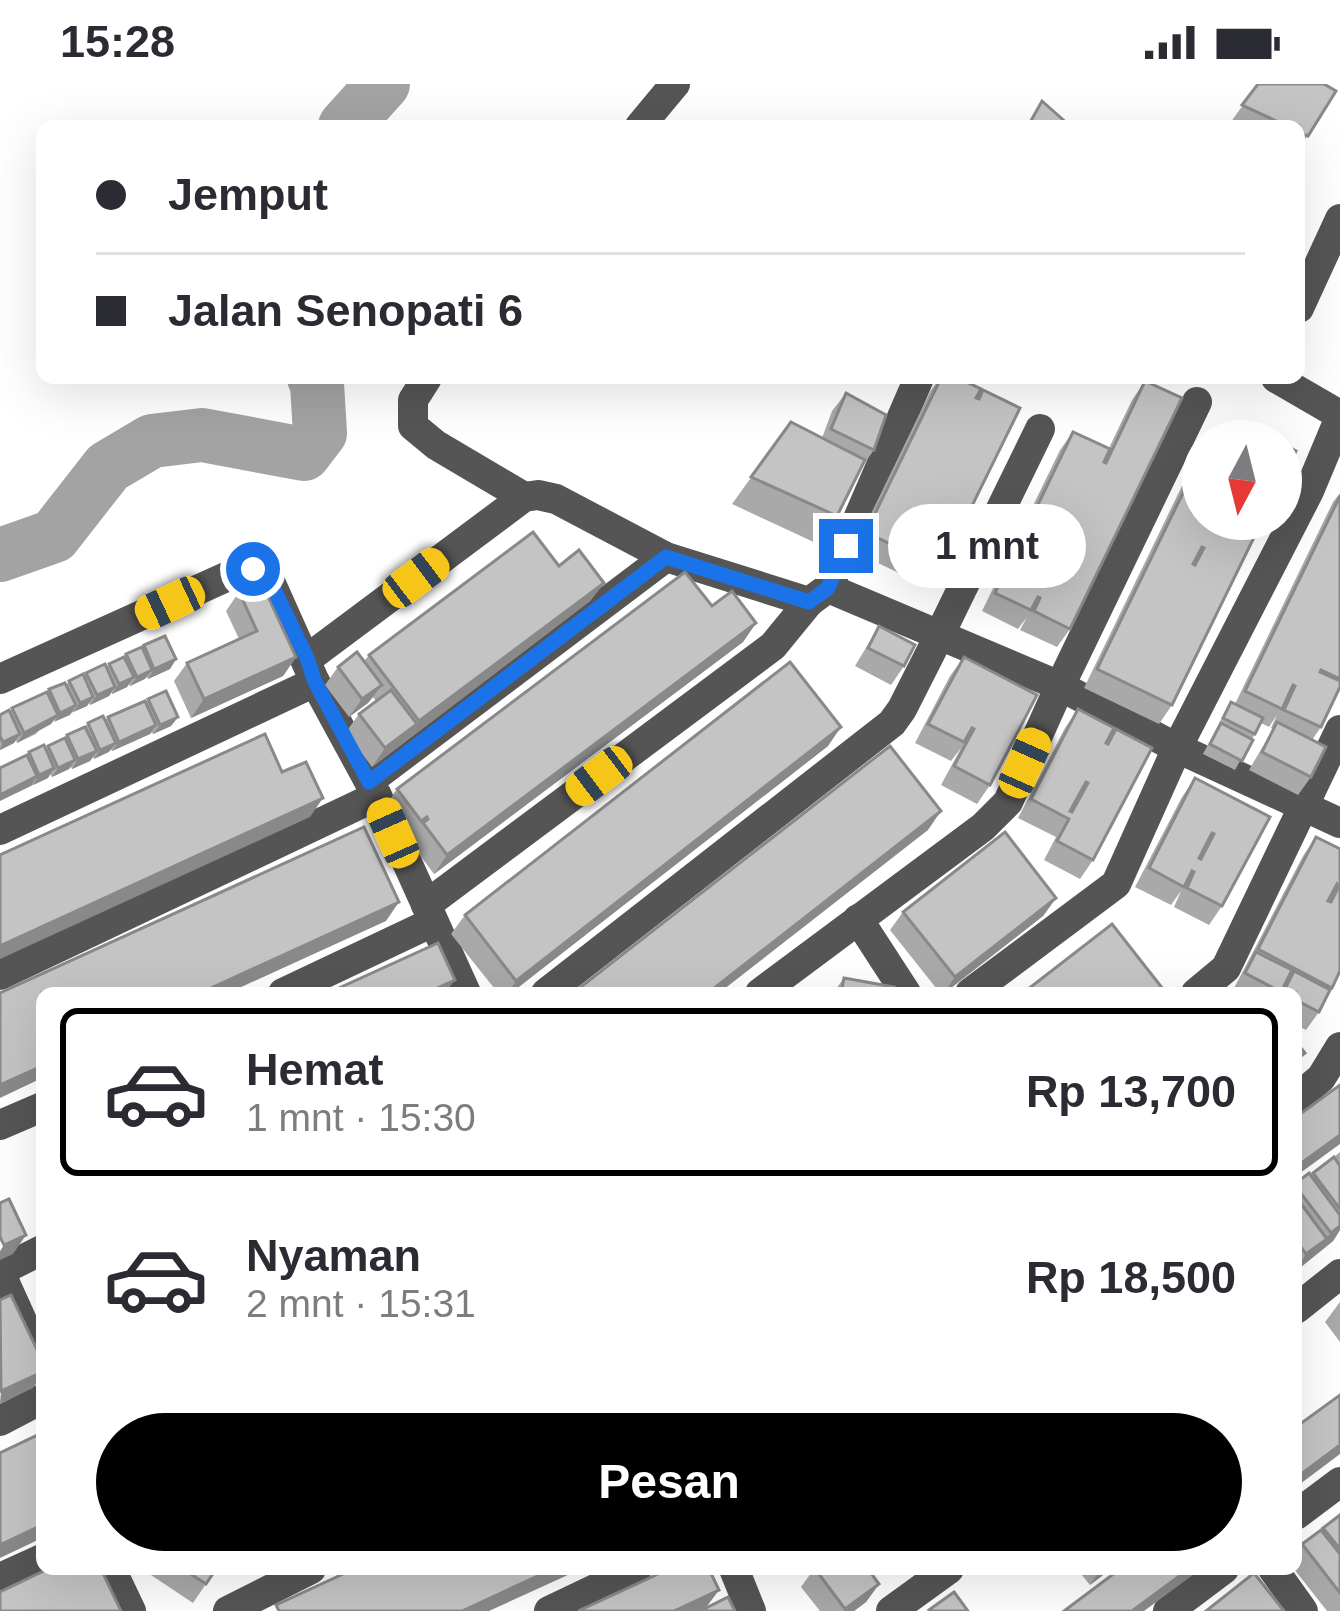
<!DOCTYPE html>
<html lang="id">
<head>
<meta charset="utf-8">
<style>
  body { margin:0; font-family:Helvetica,sans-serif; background:#f2f2f3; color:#2b2b33; height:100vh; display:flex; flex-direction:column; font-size:45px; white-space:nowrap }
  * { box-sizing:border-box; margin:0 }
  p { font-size:39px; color:#7c7c81 }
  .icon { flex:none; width:66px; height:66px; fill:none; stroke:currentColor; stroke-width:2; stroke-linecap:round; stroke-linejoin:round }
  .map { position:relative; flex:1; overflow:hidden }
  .drawer { position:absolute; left:36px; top:903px; width:1266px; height:588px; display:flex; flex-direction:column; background:#fff; border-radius:18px; box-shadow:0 12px 48px #0002 }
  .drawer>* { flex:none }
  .top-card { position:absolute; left:36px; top:36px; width:1269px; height:264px; border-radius:18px; box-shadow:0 12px 48px #0002; display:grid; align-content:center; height:264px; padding:0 60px; background:#fff }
  .needle { width:78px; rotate:187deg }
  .controls { position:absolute; left:1182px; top:336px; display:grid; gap:24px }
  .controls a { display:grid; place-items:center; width:120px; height:120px; border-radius:50%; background:#fff; box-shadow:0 12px 48px #0002; font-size:60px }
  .end { position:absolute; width:54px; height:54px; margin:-27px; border:15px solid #1a73e8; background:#fff; box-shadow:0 0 0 6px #fff }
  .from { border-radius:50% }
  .bubble { position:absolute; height:84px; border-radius:42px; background:#fff; box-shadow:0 12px 48px #0002; font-size:39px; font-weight:700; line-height:84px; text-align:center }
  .car { position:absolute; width:36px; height:72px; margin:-36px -18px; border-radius:15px; box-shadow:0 0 9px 3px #0007; background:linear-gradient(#f5c518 24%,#345 0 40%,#f5c518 0 76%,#345 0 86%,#f5c518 0) }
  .top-card b { display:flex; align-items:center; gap:42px; height:114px; font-size:45px }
  .top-card b+b { border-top:3px solid #e1e1e2 }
  .top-card i { width:30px; height:30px; background:#2b2b33 }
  ul { padding:21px 0 0; list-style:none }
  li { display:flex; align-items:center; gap:36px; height:168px; margin:0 24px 18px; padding:0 36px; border:6px solid transparent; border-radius:18px }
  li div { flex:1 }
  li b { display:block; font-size:45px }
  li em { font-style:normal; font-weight:700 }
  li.active { border-color:#000 }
  li>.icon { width:108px; height:108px; stroke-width:1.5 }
  .button { display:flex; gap:24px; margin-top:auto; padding:24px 60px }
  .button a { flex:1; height:138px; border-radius:72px; background:#000; color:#fff; font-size:48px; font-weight:700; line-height:138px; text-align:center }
  .status { display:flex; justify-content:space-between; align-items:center; height:84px; padding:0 60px; background:#fff; direction:ltr }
  .status svg { height:33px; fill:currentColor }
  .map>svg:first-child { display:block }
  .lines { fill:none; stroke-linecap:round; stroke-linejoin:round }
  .river { stroke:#a3a3a3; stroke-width:54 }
  .minor { stroke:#555; stroke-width:30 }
  .wall { fill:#a9a9a9 }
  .shaded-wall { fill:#898989 }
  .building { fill:#c4c4c4; stroke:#898989; stroke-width:3; fill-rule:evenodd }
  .route { stroke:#1a73e8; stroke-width:15 }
</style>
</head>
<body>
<div class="status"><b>15:28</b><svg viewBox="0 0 49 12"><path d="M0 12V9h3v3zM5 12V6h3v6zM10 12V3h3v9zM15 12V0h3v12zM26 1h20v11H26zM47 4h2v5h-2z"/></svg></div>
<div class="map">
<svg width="1340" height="1527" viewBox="0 0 1340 1527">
  <rect width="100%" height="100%" fill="#fff"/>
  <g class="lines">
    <g class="river">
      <polyline points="345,42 383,0"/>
      <polyline points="0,471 54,452 108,383 152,357 202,351 304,370 320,349 317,300 314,294"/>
    </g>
    <g class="minor">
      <polyline points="640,42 675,0"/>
      <polyline points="1299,224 1340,135"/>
      <polyline points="427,294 413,316 413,342 436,361 524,413"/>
      <polyline points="1276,294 1340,331"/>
      <polyline points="828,504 1060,602 1177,664 1340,739"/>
      <polyline points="307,575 524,413 538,411 556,415 666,473 809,518"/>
      <path d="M0 595 235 489C249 484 257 486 269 495L315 598 377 712 466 909"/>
      <polyline points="369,697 666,473"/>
      <polyline points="0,746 315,598"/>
      <polyline points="426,821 773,562 809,518 828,504 919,294"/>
      <polyline points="858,835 906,909"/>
      <polyline points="0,891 377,712"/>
      <polyline points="283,909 433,838"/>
      <polyline points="546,909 892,639 902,625 940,550 1040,345"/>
      <polyline points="760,909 983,743 1008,718 1060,602 1197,318"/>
      <polyline points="970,909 1116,800 1177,664 1309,407 1340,333"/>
      <polyline points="1196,909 1226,884 1340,646"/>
      <polyline points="1296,1015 1321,994 1340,963"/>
      <polyline points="0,1041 42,1023"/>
      <polyline points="0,1187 42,1166"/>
      <polyline points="0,1188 42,1281"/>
      <polyline points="1296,1225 1340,1190"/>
      <polyline points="0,1337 42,1315"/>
      <polyline points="1296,1431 1340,1398"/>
      <polyline points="111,1485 131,1527"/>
      <polyline points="734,1485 751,1527"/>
      <polyline points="1273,1485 1303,1527"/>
      <polyline points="0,1494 42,1475"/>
      <polyline points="228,1527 311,1485"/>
      <polyline points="549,1527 637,1485"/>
      <polyline points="891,1527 949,1485"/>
      <polyline points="1168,1527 1224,1485"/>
    </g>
  </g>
  <g class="wall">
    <polygon points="1258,0 1324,0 1336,7 1299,65 1299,42 1228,42"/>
    <polygon points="940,294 958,294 977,314 983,306 941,485 928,503 853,467 931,306"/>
    <polygon points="1145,297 1070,545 1057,563 1020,546 1027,533 1018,545 982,527 1060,366 1073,348 1109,364 1132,316"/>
    <polygon points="846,309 874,366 861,384 837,432 818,460 732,420 791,338 822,354 832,327"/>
    <polygon points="1203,364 1203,435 1263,435 1172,621 1159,640 1084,604 1196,373"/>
    <polygon points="1340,409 1340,603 1321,643 1312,656 1311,693 1298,711 1249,686 1273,645 1271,644 1277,631 1269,643 1261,639 1235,686 1203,670 1225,628 1231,618 1235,620 1333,418"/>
    <polygon points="559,482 604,499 590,517 372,683 346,648 359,630 376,617 373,613 368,619 349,633 325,601 338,583 364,577 369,571"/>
    <polygon points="239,508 296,573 283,592 191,634 174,597 187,579 239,555 226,527"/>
    <polygon points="712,522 756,539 743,558 434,790 410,758 414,752 408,755 384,724 397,705"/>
    <polygon points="879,542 904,582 891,601 855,582"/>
    <polygon points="144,561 176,575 170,585 148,595 147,593 130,602 129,600 127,603 112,610 112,608 109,612 90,621 89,619 87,622 53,637 51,640 39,646 36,650 17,659 16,656 14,659 0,666 0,631 47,608 49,605 66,601 69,597 84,592 86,589 106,584 109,580"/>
    <polygon points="964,573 1037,611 990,701 977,720 941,701 961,664 951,677 915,659 950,592"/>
    <polygon points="790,578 828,662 511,909 498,909 451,850 465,831"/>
    <polygon points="148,615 178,633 171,642 153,650 152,648 150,650 112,667 111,665 94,675 93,673 90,677 72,685 71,683 69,685 52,693 50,690 48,694 31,702 27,671 29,668 46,666 48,662 64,655 67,651 85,643 88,639 105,636 108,633 145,619"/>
    <polygon points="1078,625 1106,659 1116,645 1093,776 1080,795 1044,776 1056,753 1018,734 1065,644"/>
    <polygon points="1195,694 1270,733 1222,822 1209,841 1174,823 1181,807 1171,821 1135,803 1182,713"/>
    <polygon points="1316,753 1340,765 1340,887 1319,928 1306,946 1296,941 1296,909 1232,908 1303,772"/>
    <polygon points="1056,814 1043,832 945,909 940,909 890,846 903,828"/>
    <polygon points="844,894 893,909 833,909"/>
    <polygon points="1340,1068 1340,1146 1333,1157 1296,1187 1296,1099 1311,1092"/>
    <polygon points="1340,1218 1340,1258 1325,1238"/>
    <polygon points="1340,1431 1340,1527 1327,1527 1294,1485 1296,1485 1296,1469 1302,1460"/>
    <polygon points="142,1485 216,1485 193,1519"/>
    <polygon points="814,1485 868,1485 879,1500 866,1518 854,1527 820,1527 801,1503"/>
    <polygon points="1077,1485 1111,1485 1090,1501"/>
  </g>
  <g class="shaded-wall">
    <polygon points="604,499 590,517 372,683 385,664 419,637"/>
    <polygon points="756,539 743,558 434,790 447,771"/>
    <polygon points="296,573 283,592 191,634 204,615"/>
    <polygon points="176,575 170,585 148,595 154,585"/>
    <polygon points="152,586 145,595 130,602 137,593"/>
    <polygon points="134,593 127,603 112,610 119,600"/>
    <polygon points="382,601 368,619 349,633 362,615"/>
    <polygon points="115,603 109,612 90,621 97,611"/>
    <polygon points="93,613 87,622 73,628 80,619"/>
    <polygon points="76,621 70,631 54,638 60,629"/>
    <polygon points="58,631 51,640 17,659 24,649"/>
    <polygon points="178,633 171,642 153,650 160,641"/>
    <polygon points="156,641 150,650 112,667 119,658"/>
    <polygon points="841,643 828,662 511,909 508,909 516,897"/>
    <polygon points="20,650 14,659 0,666 3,658"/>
    <polygon points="116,659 109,668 94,675 100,666"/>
    <polygon points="97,667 90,677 72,685 78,675"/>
    <polygon points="75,676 69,685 52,693 58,684"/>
    <polygon points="54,684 48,694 33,701 39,691"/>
    <polygon points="37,692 31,702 0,717 0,711"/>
    <polygon points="323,714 310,733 0,875 0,862"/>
    <polygon points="941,727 928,746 719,909 708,909"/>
    <polygon points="1056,814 1043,832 944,909 955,893"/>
    <polygon points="399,818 386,837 228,909 200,909"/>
    <polygon points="455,896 445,909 426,909"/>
    <polygon points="42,982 42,994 0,1014 0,1001"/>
    <polygon points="1340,1051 1340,1060 1296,1092 1296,1083"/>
    <polygon points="1340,1142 1340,1146 1333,1157 1296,1187 1306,1170"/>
    <polygon points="26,1151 13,1170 0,1176 0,1167 4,1161"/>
    <polygon points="42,1288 42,1292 33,1304 0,1320 1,1307"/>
    <polygon points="1340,1361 1340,1370 1296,1403 1296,1394"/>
    <polygon points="42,1441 42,1454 0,1474 0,1461"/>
    <polygon points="553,1485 581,1485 489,1527 462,1527"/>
    <polygon points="1101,1485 1111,1485 1090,1501"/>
    <polygon points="1189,1485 1201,1485 1144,1527 1132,1527"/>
    <polygon points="879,1500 866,1518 854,1527 844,1527"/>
    <polygon points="719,1506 705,1525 701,1527 674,1527"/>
  </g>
  <g class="building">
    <polygon points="1258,0 1324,0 1336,7 1308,52 1299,48 1299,42 1287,42 1242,21"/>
    <polygon points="1042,17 1070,42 1028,42"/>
    <polygon points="941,294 958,294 981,305 976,314 979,315 983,306 1020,324 941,485 866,448"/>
    <path d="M1145 297 1182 314 1070 545 1034 527 1040 514 1038 513 1031 526 995 509 1016 464 1034 472 1035 470 1018 462 1073 348 1110 365 1104 378 1106 379ZM1062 464 1064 465 1055 482 1053 481Z"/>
    <polygon points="846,309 886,331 874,366 831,345"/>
    <polygon points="791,338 865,376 837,432 751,393"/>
    <polygon points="1260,349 1276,357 1256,357"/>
    <polygon points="1281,359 1296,367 1286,389 1281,386"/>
    <path d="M1203 368V435H1263L1172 621 1097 585ZM1202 463 1204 464 1195 481 1193 480Z"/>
    <polygon points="1340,412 1340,595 1321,586 1320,588 1340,597 1340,603 1321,643 1284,626 1295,602 1293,601 1282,625 1245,607"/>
    <polygon points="533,448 559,482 579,466 604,499 419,637 369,571"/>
    <polygon points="685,488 712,522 732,507 756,539 447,771 423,739 428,735 427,733 421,737 397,705"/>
    <polygon points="261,497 296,573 204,615 187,579 257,547 239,508"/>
    <polygon points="879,542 915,561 904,582 868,564"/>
    <polygon points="165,552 176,575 154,585 144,561"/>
    <polygon points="142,563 152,586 137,593 126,570"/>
    <polygon points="357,568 382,601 362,615 338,583"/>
    <polygon points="124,573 134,593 119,600 109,580"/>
    <polygon points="964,573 1037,611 990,701 954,682 974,645 972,644 964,658 928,640"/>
    <polygon points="790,578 841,643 516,897 465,831"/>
    <polygon points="105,580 115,603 97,611 86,589"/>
    <polygon points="83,590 93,613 80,619 69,597"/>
    <polygon points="65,599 76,621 60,629 49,605"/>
    <polygon points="391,606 417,640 385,664 359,630"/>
    <polygon points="166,607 178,633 160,641 148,615"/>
    <polygon points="47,608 58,631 24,649 12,624"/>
    <polygon points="145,617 156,641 119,658 108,633"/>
    <polygon points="1231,618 1263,634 1255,650 1223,634"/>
    <path d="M1078 625 1114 644 1106 659 1108 660 1116 645 1152 664 1093 776 1057 757 1069 735 1031 715ZM1086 698 1088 699 1072 728 1070 727Z"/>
    <polygon points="9,626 20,650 3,658 0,652 0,631"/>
    <polygon points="103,632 116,659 100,666 88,639"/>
    <polygon points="1277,638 1326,663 1311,693 1262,668"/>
    <polygon points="1221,639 1253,656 1242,677 1210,660"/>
    <polygon points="85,643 97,667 78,675 67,651"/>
    <polygon points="265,650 282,688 306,678 323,714 0,862 0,771"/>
    <polygon points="65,654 75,676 58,684 48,662"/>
    <polygon points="44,661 54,684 39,691 29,668"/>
    <polygon points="890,662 941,727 708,909 573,909"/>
    <polygon points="27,671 37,692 0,711 0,684"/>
    <path d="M1195 694 1270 733 1222 822 1187 804 1194 788 1192 787 1184 803 1149 784ZM1212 749 1214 750 1201 775 1199 774Z"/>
    <polygon points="364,743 399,818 200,909 42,909 42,982 0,1001 0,909"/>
    <polygon points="1005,748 1056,814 955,893 903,828"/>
    <path d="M1316 753 1340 765V887L1332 904 1258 865ZM1337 800 1339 802 1331 818 1328 817Z"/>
    <polygon points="1112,840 1163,905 1158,909 1023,909"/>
    <polygon points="438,859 455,896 426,909 328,909"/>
    <polygon points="1256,868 1292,886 1284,902 1286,903 1294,887 1330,906 1319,928 1296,916 1296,909 1283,909 1245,889"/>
    <polygon points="844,894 894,903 893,909 841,909"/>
    <polygon points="1296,958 1305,969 1296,976"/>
    <polygon points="1340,1001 1340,1051 1296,1083 1296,1033"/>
    <polygon points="1334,1073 1340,1082 1340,1125 1313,1089"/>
    <polygon points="1309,1089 1340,1131 1340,1142 1331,1149 1296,1103 1296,1099"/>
    <polygon points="1296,1113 1327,1155 1306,1170 1296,1156"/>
    <polygon points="9,1115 26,1151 4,1161 0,1153 0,1119"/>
    <polygon points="11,1211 42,1276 42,1288 1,1307 0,1216"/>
    <polygon points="1340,1311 1340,1361 1296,1394 1296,1343"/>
    <polygon points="42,1349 42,1441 0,1461 0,1369"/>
    <polygon points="1340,1431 1340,1465 1323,1444"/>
    <polygon points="1321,1446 1340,1470 1340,1509 1302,1460"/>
    <polygon points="48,1485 101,1485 121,1527 0,1527 0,1508"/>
    <polygon points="183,1485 216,1485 206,1500"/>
    <polygon points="354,1485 553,1485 462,1527 279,1527 276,1521"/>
    <polygon points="669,1485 709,1485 719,1506 674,1527 578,1527"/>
    <polygon points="815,1485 868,1485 879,1500 845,1525"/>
    <polygon points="1120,1485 1189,1485 1132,1527 1064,1527"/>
    <polygon points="1254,1489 1284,1527 1206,1527"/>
    <polygon points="954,1508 968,1527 930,1527 929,1526"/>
    <polygon points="728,1513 735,1527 700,1527"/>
  </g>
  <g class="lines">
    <polyline class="route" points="253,485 269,495 307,574 315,598 369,698 666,473 809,518 828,504 846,462"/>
  </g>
</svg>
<div class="controls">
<a><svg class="needle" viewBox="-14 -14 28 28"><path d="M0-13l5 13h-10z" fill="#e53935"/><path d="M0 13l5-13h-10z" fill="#7c7c81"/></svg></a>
</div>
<i class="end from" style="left:253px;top:485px"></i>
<i class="end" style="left:846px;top:462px"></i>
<div class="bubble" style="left:888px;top:420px;width:198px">1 mnt</div>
<i class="car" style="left:416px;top:494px;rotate:53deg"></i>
<i class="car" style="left:170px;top:519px;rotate:245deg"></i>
<i class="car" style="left:1025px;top:679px;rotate:24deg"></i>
<i class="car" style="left:599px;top:692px;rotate:233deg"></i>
<i class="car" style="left:393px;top:749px;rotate:336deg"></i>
<div class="top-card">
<b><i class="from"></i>Jemput</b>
<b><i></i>Jalan Senopati 6</b>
</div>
<section class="drawer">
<ul>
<li class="active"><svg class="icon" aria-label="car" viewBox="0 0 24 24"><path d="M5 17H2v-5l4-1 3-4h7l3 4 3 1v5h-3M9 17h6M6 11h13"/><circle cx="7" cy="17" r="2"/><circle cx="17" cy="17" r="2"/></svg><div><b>Hemat</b><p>1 mnt · 15:30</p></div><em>Rp 13,700</em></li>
<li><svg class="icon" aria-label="car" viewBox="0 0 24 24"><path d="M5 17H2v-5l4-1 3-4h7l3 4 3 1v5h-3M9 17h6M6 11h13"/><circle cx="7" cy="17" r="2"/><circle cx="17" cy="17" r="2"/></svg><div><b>Nyaman</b><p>2 mnt · 15:31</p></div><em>Rp 18,500</em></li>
</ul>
<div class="button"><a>Pesan</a></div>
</section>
</div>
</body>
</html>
